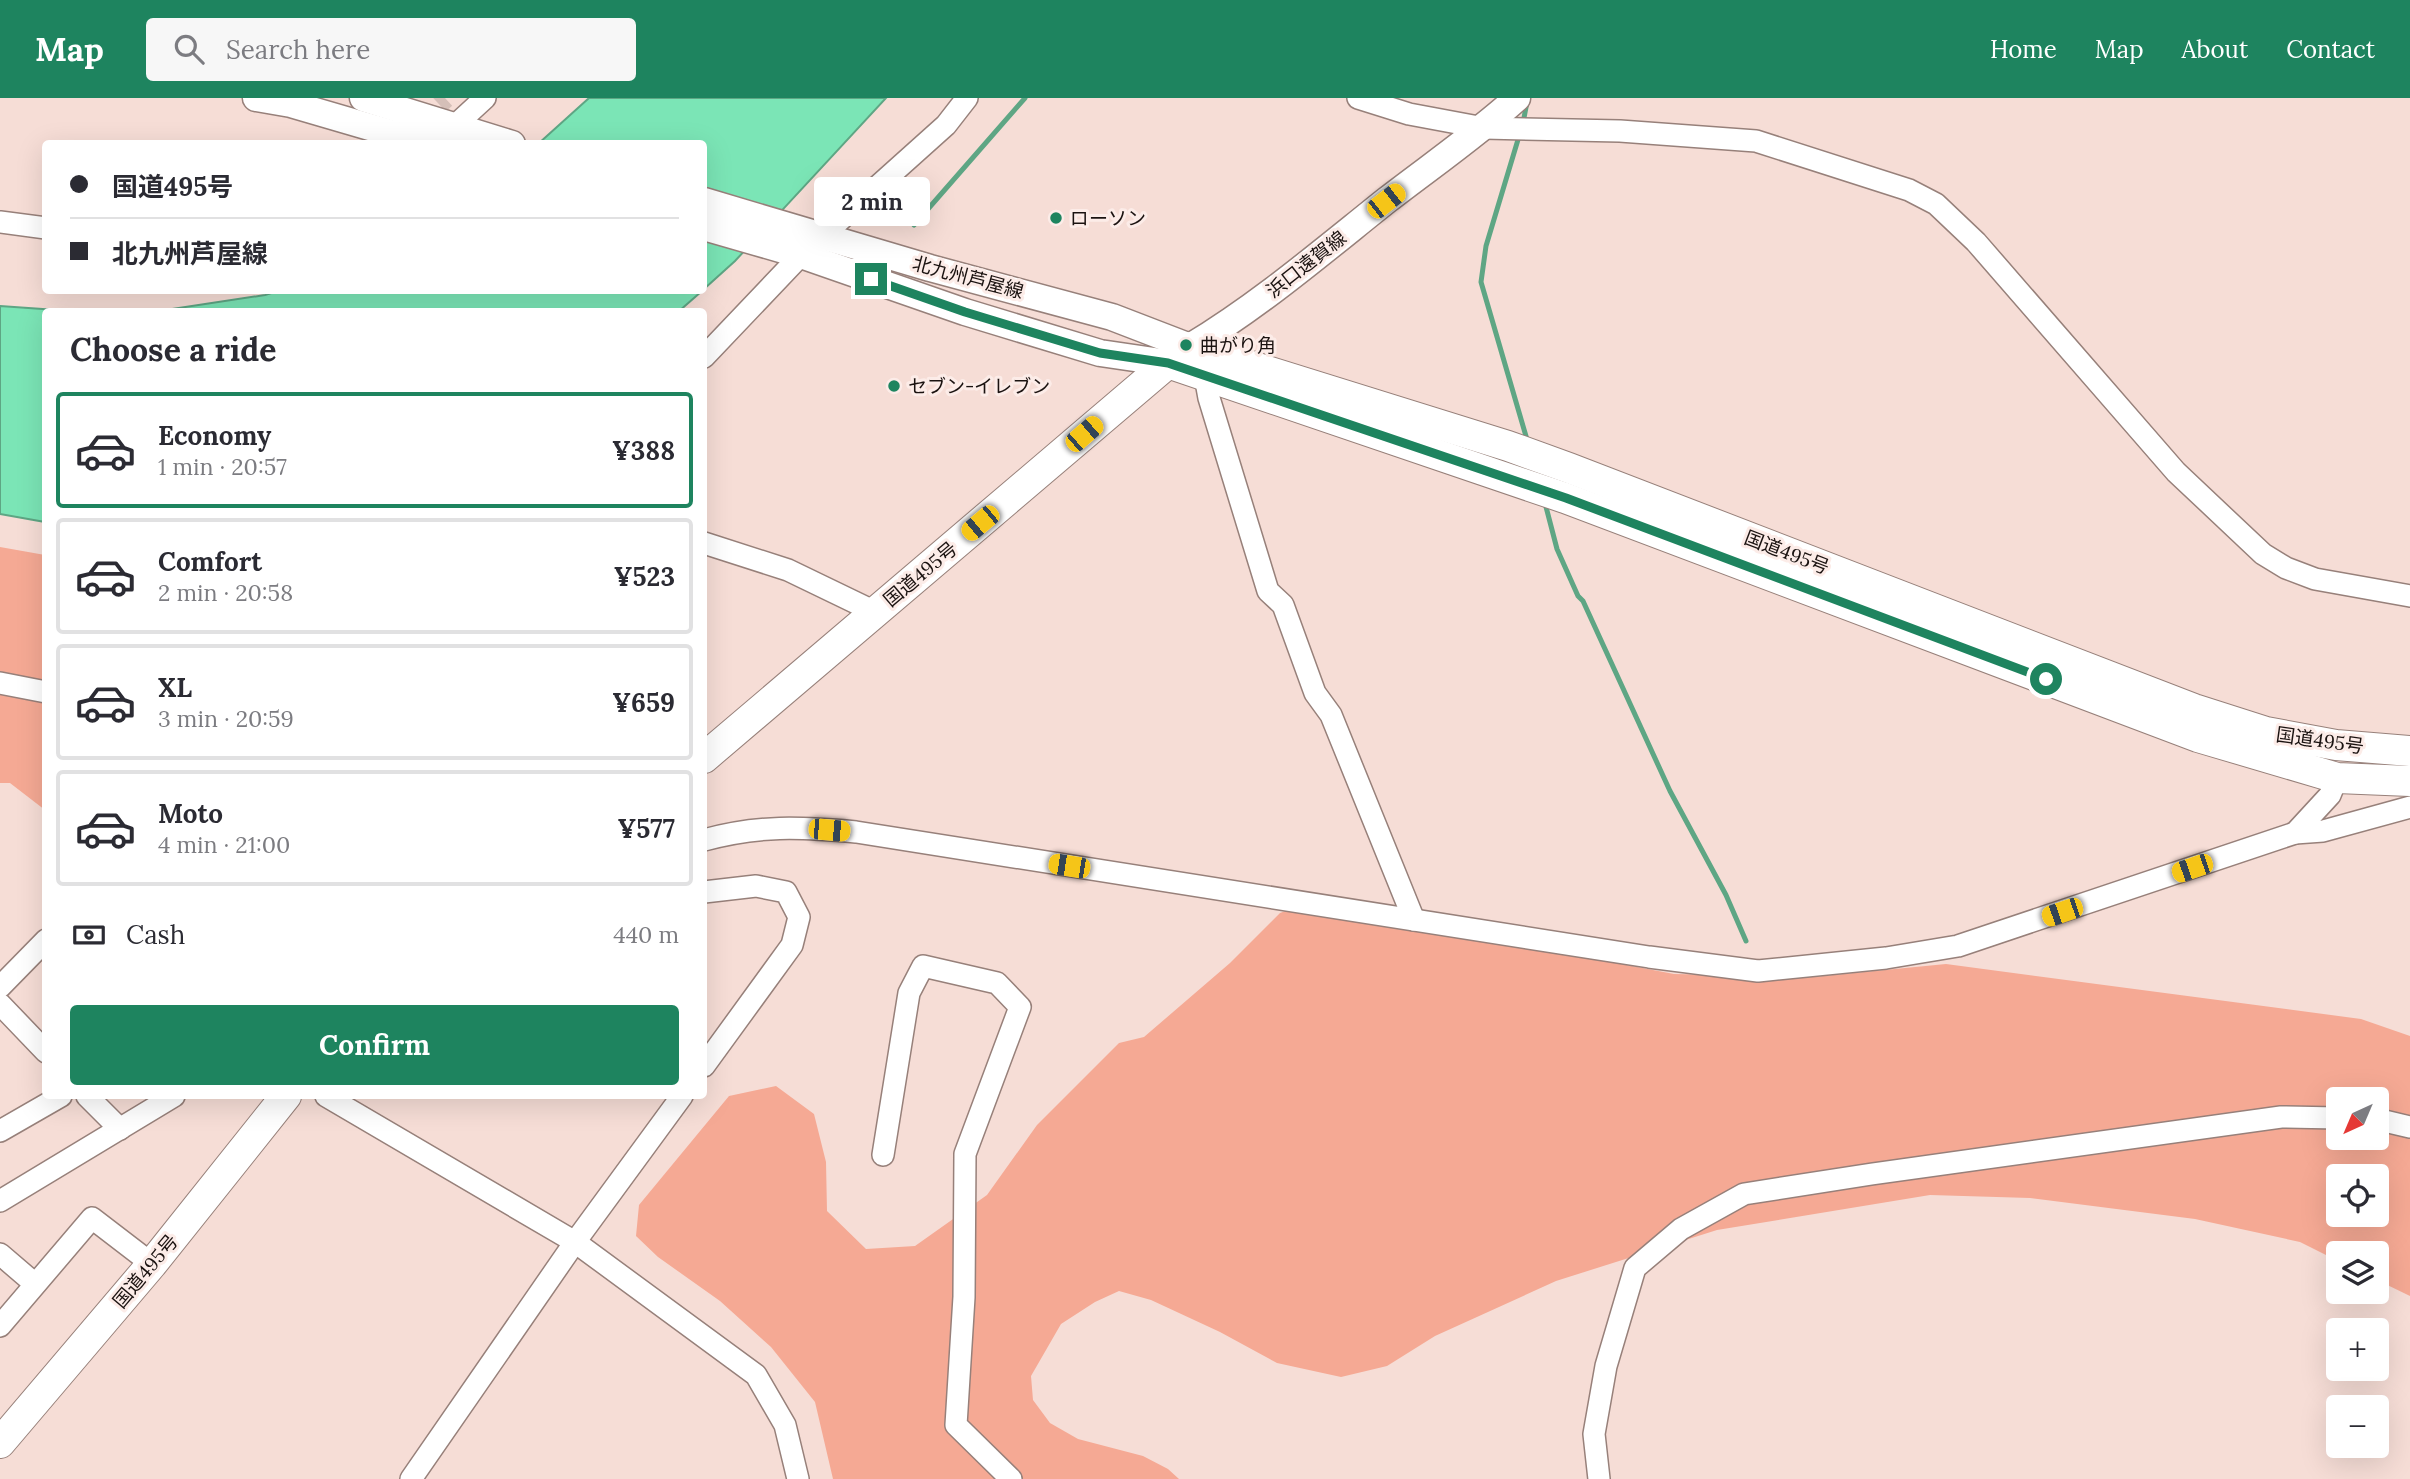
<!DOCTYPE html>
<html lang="en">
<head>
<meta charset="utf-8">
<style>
  body { margin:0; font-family:Lora,"Noto Sans JP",serif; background:#f7f7f7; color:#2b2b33; height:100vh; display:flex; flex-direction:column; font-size:26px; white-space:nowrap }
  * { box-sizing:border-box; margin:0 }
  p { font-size:23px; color:#7c7c81 }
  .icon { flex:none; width:38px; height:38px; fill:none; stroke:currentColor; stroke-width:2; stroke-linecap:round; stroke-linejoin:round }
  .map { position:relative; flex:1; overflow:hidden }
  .details { position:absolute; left:42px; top:210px; width:665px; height:791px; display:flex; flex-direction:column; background:#fff; border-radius:7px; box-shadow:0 7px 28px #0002 }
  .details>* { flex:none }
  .banner { position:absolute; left:42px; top:42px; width:665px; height:154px; border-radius:7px; box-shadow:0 7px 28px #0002; display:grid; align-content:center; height:154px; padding:0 28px; background:#fff }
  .needle { width:46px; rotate:224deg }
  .buttons { position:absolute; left:2326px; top:989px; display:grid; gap:14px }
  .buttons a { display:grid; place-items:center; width:63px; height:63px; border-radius:7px; background:#fff; box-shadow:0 7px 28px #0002; font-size:35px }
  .end { position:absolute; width:32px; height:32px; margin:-16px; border:9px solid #1e845f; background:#fff; box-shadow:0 0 0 4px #fff }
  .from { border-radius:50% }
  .bubble { position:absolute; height:49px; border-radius:7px; background:#fff; box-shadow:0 7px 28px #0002; font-size:23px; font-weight:700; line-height:49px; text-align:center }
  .car { position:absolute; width:21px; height:42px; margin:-21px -10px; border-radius:9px; box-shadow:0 0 5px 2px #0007; background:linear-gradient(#f5c518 24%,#345 0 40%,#f5c518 0 76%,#345 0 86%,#f5c518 0) }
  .banner b { display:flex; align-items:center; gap:24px; height:66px; font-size:26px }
  .banner b+b { border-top:2px solid #e1e1e2 }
  .banner i { width:18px; height:18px; background:#2b2b33 }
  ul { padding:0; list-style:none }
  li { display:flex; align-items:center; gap:21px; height:116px; margin:0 14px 10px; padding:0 14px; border:4px solid #e1e1e2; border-radius:7px }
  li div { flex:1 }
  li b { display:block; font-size:26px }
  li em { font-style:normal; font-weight:700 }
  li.current { border-color:#1e845f }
  li>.icon { width:63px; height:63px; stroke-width:1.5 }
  h2 { padding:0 28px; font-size:32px; line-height:84px }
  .pay { display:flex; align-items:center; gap:18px; height:77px; padding:0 28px; font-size:26px }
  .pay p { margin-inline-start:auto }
  .action { display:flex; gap:14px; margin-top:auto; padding:14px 28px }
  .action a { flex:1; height:80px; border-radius:7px; background:#1e845f; color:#fff; font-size:28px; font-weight:700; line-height:80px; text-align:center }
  header { display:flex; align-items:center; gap:42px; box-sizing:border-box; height:98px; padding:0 35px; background:#1e845f; color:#fff }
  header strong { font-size:33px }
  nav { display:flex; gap:38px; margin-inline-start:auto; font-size:24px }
  .search { width:490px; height:63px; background:#f7f7f7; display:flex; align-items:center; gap:18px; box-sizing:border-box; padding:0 24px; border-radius:7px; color:#7c7c81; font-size:26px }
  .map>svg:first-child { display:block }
  .green { fill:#f5a994; fill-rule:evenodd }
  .water { fill:#7be5b6; stroke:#5ea684; stroke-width:2 }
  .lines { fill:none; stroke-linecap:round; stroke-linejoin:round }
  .stream { stroke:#5ea684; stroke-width:5 }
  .minor-tunnel { stroke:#d5bfb8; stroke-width:21; stroke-dasharray:21 10; stroke-linecap:butt }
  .minor-casing { stroke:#97807a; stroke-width:24 }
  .major-casing { stroke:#97807a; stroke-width:29 }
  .highway-casing { stroke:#97807a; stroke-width:32 }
  .minor { stroke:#fff; stroke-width:21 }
  .major { stroke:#fff; stroke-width:26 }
  .highway { stroke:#fff; stroke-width:30 }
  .route { stroke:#1e845f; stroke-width:9 }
  .poi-dot { fill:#1e845f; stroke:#fcece8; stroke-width:2.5 }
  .labels { text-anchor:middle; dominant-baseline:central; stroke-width:6; stroke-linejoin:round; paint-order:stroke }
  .poi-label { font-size:19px; fill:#1a1210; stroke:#fcece8; text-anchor:start }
  .street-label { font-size:19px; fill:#1a1210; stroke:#fcece8 }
</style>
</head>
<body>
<header>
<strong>Map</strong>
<div class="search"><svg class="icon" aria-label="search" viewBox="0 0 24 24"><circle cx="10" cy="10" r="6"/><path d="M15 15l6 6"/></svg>Search here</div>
<nav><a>Home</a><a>Map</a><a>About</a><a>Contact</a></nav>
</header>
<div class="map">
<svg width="2410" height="1381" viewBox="0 0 2410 1381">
  <rect width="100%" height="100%" fill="#f6ddd6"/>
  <g class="green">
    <polygon points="0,449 45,457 45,712 10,685 0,685"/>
    <path d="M1304 806 1674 876 1813 879 1946 866 2361 921 2410 938V1198L2377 1182 2376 1155H2338V1163L2300 1144 2195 1121 2030 1100 1930 1097 1717 1132 1556 1183 1435 1238 1387 1268 1341 1279 1277 1265 1220 1234 1151 1202 1119 1193 1095 1204 1061 1226 1031 1278 1033 1302 1050 1325 1078 1341 1143 1358 1168 1371 1179 1381H833L815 1304 771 1249 720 1203 658 1159 636 1138 639 1107 729 998 776 988 814 1016 826 1064 827 1113 866 1151 915 1148 987 1097 1037 1027 1119 945 1144 939 1230 865 1280 815ZM2338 1001H2376V1040H2338ZM2338 1078H2376V1116H2338Z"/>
  </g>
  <g class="water">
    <polygon points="589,0 886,0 735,163 704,191 704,46 538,46"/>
    <polygon points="278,193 278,192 702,193 678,214 159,213 265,197"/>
    <polygon points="0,208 71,213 46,214 45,424 0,416"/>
  </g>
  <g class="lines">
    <g class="stream">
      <polyline points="1523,25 1527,4"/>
      <polyline points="1520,35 1486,148 1481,184 1528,345"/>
      <polyline points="914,127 1025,0"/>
      <polyline points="1545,405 1557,451 1578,498 1583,503 1670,693 1726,797 1746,843"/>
    </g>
    <polyline class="minor-tunnel" points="416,27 445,0"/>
    <defs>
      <g id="minor">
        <polyline points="1358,0 1409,16 1484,30 1620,33 1756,43 1909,92 1936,106 1976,144 2176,374 2263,456 2286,470 2315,481 2410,498"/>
        <polyline points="435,46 485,0"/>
        <polyline points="0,124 46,130"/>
        <polyline points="704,259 801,157 946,27 967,0"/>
        <polyline points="1205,278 1209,300 1268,493 1283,507 1315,595 1331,617 1414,822"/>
        <polyline points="704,445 788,472 875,514"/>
        <polyline points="0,585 46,594"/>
        <polyline points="2295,735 2323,733 2410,709"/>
        <path d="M704 742C759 727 800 729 856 734L1649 859 1758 873 1886 860 1958 848 2295 735 2330 697 2337 680"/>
        <polyline points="704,794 756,788 786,794 799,819 792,847 704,968"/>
        <polyline points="0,889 46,842"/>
        <polyline points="0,906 46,954"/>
        <polyline points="87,998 120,1031"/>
        <polyline points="326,998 575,1144 756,1277 785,1327 798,1381"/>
        <polyline points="2376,1021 2410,1029"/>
        <polyline points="0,1033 61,998"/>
        <polyline points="883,1057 909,895 923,868 997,885 1020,909 965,1056 964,1199 956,1327 1011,1381"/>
        <polyline points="0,1103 174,998"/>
        <polyline points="0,1156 35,1186"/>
        <polyline points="0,1228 92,1120 152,1166"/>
        <polyline points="411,1381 575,1144 682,998"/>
        <polyline points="1599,1381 1594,1336 1606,1268 1635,1170 1681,1131 1744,1096 1872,1076 2281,1019 2338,1020"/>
      </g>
      <g id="major">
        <polyline points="256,0 291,6 428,46"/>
        <polyline points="363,0 512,46"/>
        <path d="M704 103 930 170 1112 219 1190 249C1260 207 1323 153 1387 102 1431 68 1476 37 1517 0"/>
        <polyline points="704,129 801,157 965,214 1100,255 1168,265"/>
      </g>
      <g id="highway">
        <polyline points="1168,265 1565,400 2198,639 2337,680 2410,683"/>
        <polyline points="704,660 1168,265 1190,249 1508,348 1569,370 2194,611 2266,634 2336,647 2410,653"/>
        <polyline points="0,1345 152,1166 286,998"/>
      </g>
    </defs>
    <use href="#minor" class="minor-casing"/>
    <use href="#major" class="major-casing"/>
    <use href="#highway" class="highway-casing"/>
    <use href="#minor" class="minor"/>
    <use href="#major" class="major"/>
    <use href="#highway" class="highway"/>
  </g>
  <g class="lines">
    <polyline class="route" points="871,181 965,214 1100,255 1168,265 1566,400 2046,581"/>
  </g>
  <g class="poi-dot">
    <circle cx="1056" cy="120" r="7"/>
    <circle cx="1186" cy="247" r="7"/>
    <circle cx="894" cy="288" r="7"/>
  </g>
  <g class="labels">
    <g class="poi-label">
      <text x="1070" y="120">ローソン</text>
      <text x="1200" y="247">曲がり角</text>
      <text x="908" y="288">セブン-イレブン</text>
    </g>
    <g class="street-label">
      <text transform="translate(1306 166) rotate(-38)">浜口遠賀線</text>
      <text transform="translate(968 179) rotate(15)">北九州芦屋線</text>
      <text transform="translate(1787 454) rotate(21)">国道495号</text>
      <text transform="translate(920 476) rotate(-40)">国道495号</text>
      <text transform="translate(2320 642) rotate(8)">国道495号</text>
      <text transform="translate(145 1173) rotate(-50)">国道495号</text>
    </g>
  </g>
</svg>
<div class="buttons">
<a><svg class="needle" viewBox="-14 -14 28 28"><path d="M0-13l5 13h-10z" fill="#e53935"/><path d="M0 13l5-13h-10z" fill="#7c7c81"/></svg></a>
<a><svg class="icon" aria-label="locate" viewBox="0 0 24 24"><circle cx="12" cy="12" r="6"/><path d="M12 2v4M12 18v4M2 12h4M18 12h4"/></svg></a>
<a><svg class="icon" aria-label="layers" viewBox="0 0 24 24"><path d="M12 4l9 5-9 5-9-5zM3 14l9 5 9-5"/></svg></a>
<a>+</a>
<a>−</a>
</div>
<i class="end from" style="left:2046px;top:581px"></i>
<i class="end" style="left:871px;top:181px"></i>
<div class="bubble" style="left:814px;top:79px;width:116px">2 min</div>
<i class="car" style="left:1386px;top:103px;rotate:52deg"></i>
<i class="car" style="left:1084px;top:336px;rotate:49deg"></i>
<i class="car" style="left:980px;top:425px;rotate:230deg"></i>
<i class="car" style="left:829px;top:732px;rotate:95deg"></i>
<i class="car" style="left:1069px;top:768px;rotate:279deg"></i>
<i class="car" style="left:2192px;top:770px;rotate:251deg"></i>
<i class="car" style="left:2062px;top:814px;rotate:251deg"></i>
<div class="banner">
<b><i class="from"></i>国道495号</b>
<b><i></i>北九州芦屋線</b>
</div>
<section class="details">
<h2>Choose a ride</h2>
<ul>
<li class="current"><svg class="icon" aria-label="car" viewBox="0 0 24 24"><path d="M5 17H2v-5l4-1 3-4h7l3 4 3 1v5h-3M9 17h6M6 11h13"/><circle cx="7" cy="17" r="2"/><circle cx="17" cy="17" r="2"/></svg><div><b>Economy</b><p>1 min · 20:57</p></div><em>¥388</em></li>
<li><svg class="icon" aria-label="car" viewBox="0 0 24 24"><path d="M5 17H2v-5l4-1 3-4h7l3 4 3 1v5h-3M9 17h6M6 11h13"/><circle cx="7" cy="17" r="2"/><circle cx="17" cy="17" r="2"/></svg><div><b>Comfort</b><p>2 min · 20:58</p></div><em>¥523</em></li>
<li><svg class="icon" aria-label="car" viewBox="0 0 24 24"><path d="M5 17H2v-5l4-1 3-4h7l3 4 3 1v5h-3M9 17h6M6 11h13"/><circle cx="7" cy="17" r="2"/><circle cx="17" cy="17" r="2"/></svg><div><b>XL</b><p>3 min · 20:59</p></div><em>¥659</em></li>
<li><svg class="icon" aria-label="car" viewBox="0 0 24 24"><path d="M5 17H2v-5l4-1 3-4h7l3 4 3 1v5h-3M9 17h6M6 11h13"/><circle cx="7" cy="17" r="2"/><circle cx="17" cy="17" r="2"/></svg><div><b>Moto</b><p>4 min · 21:00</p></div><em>¥577</em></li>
</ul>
<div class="pay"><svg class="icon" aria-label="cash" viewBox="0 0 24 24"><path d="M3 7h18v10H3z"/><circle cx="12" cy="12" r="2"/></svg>Cash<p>440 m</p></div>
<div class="action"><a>Confirm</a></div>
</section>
</div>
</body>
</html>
